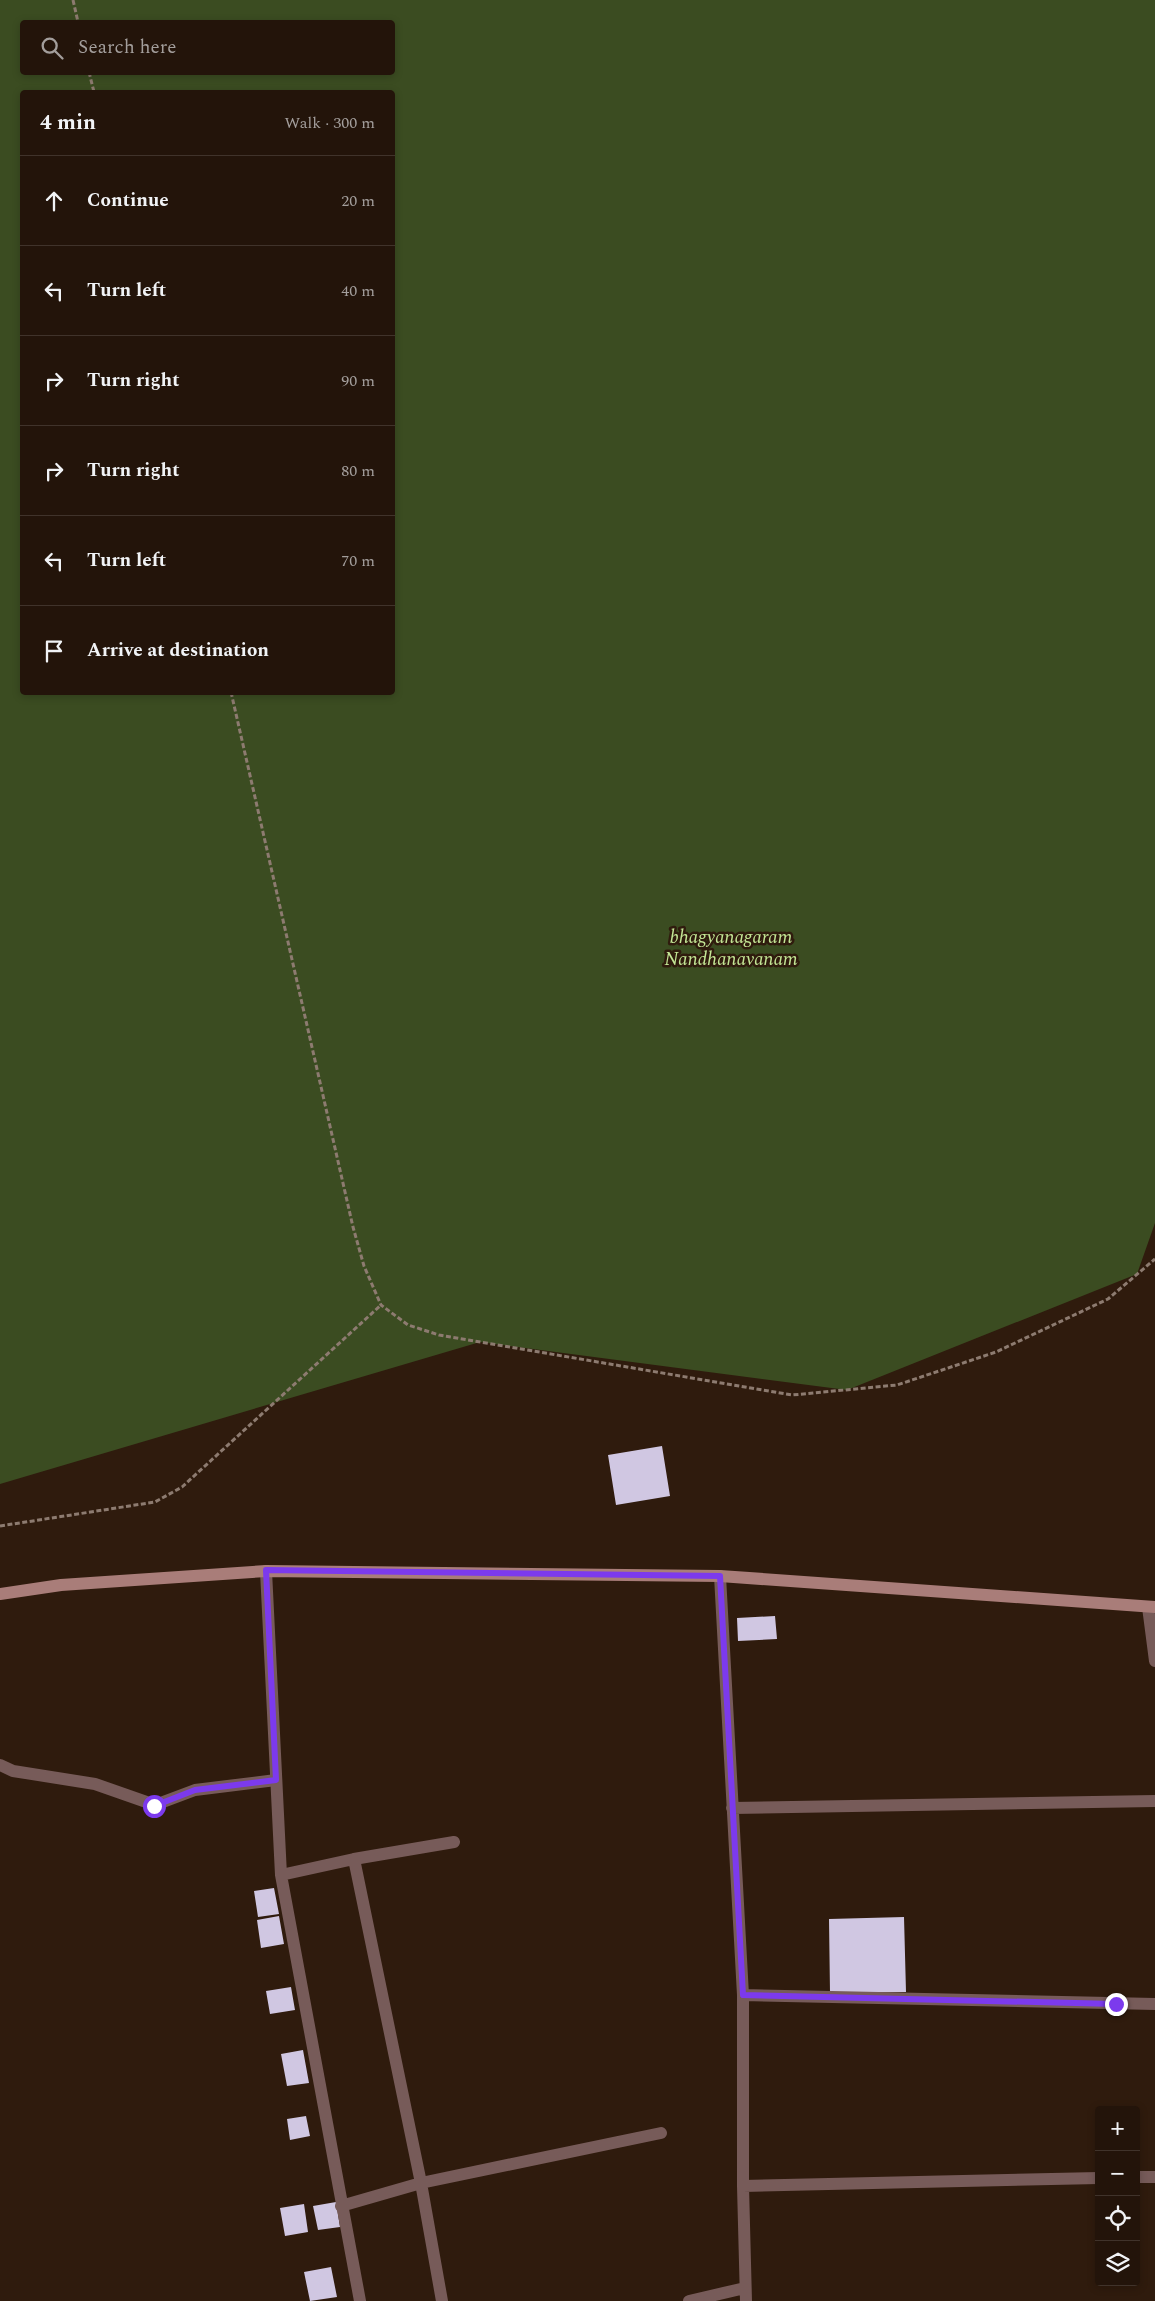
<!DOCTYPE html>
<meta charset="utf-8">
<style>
:root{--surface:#23140a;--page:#2b1d13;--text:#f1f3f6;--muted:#a39e9c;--line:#40332b}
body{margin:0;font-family:Spectral,serif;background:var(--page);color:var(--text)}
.controls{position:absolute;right:15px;bottom:15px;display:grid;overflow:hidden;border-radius:5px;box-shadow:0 2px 8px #0003}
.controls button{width:45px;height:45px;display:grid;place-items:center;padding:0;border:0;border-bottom:1px solid var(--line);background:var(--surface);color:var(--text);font:25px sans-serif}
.stop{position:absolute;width:15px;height:15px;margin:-11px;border:4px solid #7c3aed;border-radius:50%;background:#fff}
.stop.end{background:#7c3aed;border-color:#fff;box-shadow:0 1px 5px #0008}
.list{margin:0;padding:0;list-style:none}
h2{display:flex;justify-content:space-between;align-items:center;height:65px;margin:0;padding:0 20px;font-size:21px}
h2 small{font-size:16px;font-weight:400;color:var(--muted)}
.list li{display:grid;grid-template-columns:32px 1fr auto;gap:15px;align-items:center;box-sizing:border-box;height:90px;padding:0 20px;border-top:1px solid var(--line)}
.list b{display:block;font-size:19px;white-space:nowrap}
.list em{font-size:16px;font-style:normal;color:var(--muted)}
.icon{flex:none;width:28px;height:28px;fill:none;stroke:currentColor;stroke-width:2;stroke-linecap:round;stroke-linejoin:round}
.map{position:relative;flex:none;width:1155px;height:2301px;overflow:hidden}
.search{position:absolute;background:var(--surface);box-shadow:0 2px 8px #0003;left:20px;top:20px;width:375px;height:55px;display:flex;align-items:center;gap:12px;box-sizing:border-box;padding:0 18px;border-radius:5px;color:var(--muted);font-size:19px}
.panel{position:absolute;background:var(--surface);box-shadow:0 2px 8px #0003;left:20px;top:90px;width:375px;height:605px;border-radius:5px}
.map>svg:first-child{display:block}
.green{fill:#3b4c21;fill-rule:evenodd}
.building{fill:#d0c7e2}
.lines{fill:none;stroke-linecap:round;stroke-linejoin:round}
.path{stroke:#8d7b70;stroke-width:3;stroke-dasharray:5 2.5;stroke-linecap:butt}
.street{stroke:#775b59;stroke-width:12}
.secondary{stroke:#a97d79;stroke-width:12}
.route{stroke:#7c3aed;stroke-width:6}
.labels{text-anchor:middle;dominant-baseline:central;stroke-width:5;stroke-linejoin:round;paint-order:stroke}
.park-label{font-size:19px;font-style:italic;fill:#c3e695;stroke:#2f1b0d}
</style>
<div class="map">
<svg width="1155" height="2301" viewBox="0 0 1155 2301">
<rect width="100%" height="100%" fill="#2f1b0d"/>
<!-- green -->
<path class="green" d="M 0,0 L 1155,0 L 1155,1223 L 1137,1274 L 847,1390 L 480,1342 L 0,1484 ZM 22,22 L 392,22 L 392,72 L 22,72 ZM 22,92 L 392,92 L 392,692 L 22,692 Z"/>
<!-- building -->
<path class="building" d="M 662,1446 L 670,1496 L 616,1505 L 608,1455 Z
M 775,1616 L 777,1639 L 738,1641 L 737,1618 Z
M 274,1888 L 279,1914 L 258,1917 L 254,1891 Z
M 279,1916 L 284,1944 L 261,1948 L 257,1920 Z
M 904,1917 L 906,1992 L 830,1993 L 829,1919 Z
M 291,1987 L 295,2010 L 270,2014 L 266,1991 Z
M 303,2050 L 309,2083 L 287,2086 L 281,2054 Z
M 306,2116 L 310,2136 L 290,2140 L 287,2119 Z
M 336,2202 L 340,2227 L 318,2230 L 313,2206 Z
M 304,2204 L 308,2232 L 285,2236 L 280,2208 Z
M 331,2267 L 337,2297 L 310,2301 L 304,2272 Z"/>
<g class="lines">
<!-- path -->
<path class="path" d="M 73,0 L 78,22
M 89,72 L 94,92
M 231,692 L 353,1227 L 364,1266 L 381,1305 L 408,1325 L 439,1335 L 792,1395 L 897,1385 L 996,1352 L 1108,1299 L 1155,1259
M 0,1526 L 155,1502 L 182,1487 L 381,1305"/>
<!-- street -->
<path class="street" d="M 266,1571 L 281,1875 L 360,2301
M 720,1576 L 743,1995 L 743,2186 L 746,2301
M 1148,1607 L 1155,1661
M 0,1765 L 13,1771 L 95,1784 L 155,1805 L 195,1790 L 276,1780
M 732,1808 L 1155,1801
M 354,1859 L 421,2183 L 442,2301
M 281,1875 L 354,1859 L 454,1842
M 743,1995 L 1155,2004
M 1136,2177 L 1155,2177
M 743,2186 L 1099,2178
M 341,2206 L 421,2183 L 661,2133
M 689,2301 L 745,2288"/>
<!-- secondary -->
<path class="secondary" d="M 0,1594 L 61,1585 L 266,1571 L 720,1576 L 1155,1607"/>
</g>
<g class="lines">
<!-- route -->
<path class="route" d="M 154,1806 L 195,1790 L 276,1780 L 266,1570 L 720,1576 L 743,1995 L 1116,2004"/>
</g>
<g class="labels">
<!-- park labels -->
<g class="park-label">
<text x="731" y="937">bhagyanagaram<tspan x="731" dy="22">Nandhanavanam</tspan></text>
</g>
</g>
</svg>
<div class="controls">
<button>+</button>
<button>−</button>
<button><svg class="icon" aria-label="locate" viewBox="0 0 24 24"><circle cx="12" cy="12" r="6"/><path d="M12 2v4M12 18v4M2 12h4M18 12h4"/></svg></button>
<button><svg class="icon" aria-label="layers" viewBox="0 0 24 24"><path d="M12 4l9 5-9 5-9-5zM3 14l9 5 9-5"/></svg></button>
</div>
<div class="stop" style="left:154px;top:1806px"></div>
<div class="stop end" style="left:1116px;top:2004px"></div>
<div class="search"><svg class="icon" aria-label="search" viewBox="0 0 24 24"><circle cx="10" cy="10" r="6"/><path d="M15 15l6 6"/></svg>Search here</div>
<section class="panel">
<h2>4 min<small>Walk · 300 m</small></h2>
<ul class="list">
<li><svg class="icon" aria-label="ahead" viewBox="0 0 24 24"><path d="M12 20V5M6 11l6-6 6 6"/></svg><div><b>Continue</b></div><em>20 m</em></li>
<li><svg class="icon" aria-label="left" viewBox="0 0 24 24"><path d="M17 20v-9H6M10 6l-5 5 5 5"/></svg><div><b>Turn left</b></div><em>40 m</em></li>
<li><svg class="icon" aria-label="right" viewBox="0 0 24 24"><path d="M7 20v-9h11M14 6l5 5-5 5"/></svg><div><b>Turn right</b></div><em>90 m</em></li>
<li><svg class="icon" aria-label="right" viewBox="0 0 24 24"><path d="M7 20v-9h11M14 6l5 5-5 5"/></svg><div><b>Turn right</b></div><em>80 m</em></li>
<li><svg class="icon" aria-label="left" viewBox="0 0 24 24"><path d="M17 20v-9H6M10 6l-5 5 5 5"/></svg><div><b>Turn left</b></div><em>70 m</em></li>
<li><svg class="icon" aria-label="arrive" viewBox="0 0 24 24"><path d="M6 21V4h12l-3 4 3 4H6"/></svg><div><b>Arrive at destination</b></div></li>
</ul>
</section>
</div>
